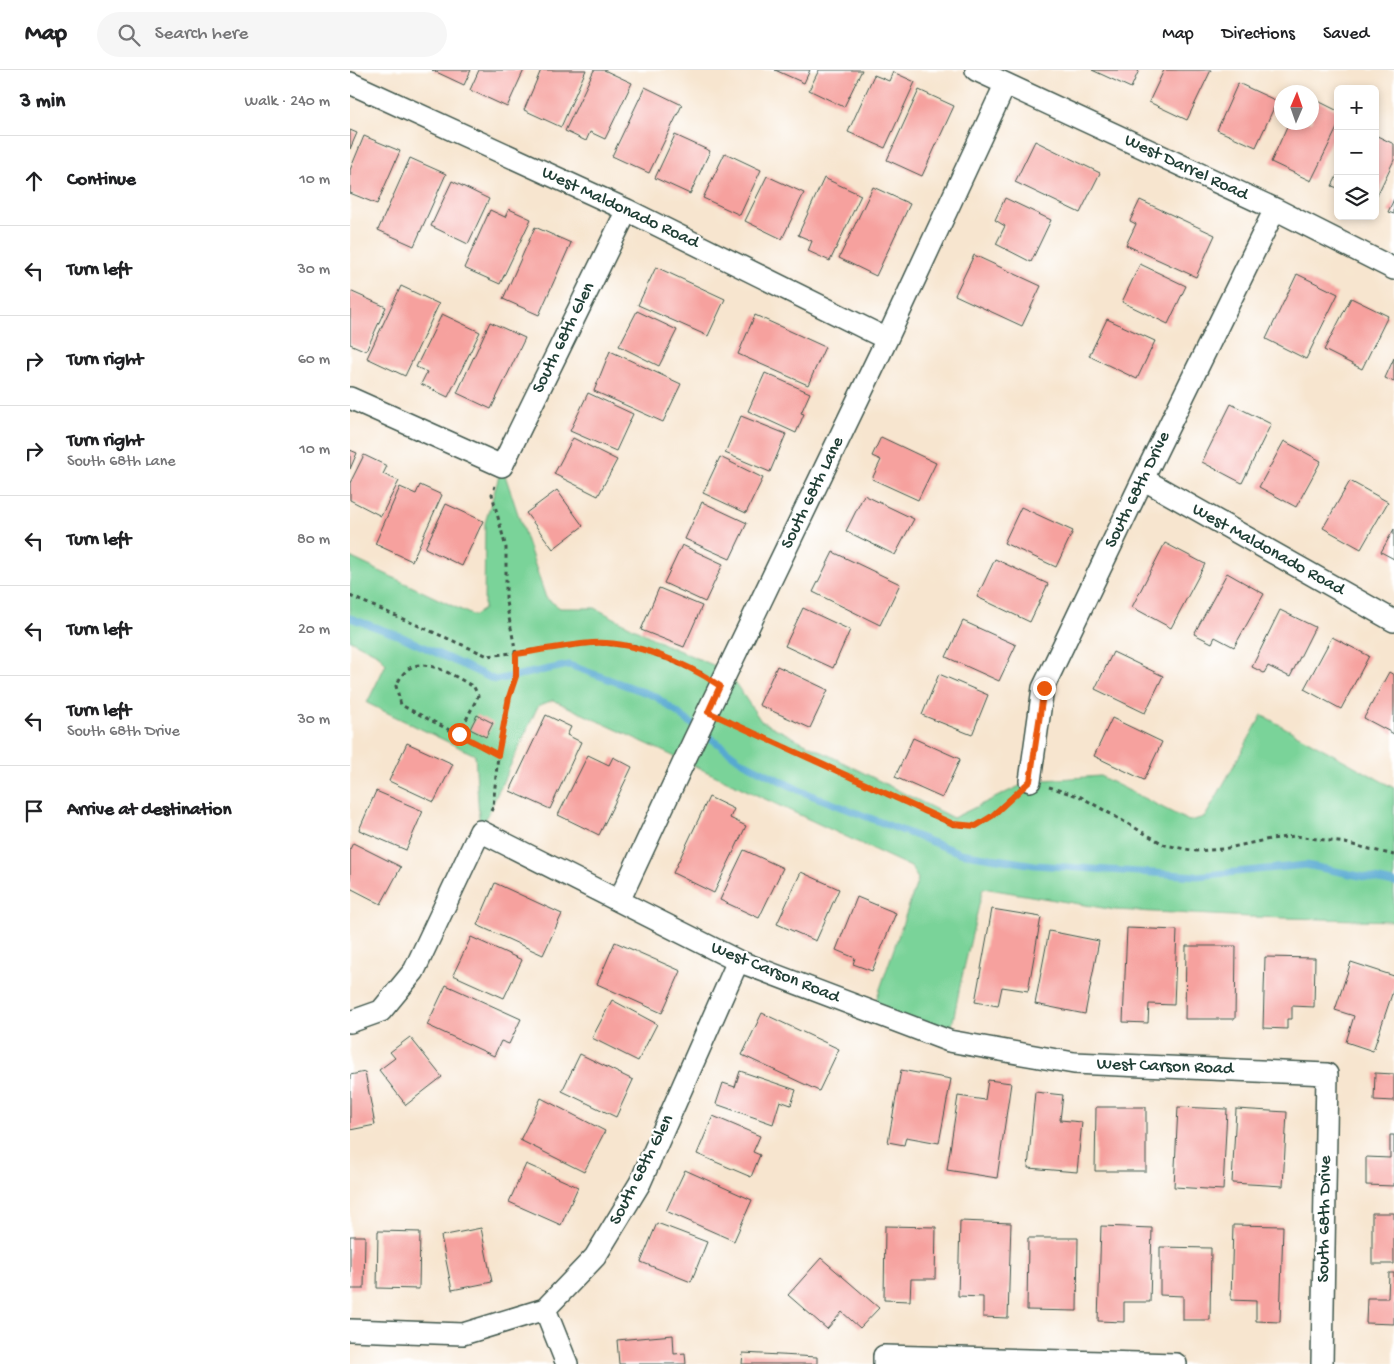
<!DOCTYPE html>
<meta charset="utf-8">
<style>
:root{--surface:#fff;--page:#f6f6f6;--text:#202124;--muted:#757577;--line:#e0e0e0}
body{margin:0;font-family:"Gochi Hand",sans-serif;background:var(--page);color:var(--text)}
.controls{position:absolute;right:15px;top:15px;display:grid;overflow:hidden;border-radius:8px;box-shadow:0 2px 8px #0003}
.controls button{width:45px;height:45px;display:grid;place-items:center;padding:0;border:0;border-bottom:1px solid var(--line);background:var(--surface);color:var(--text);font:25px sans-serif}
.compass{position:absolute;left:924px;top:15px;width:45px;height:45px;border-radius:50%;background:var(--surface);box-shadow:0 2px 8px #0003;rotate:2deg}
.stop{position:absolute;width:15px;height:15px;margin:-11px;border:4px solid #ea580c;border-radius:50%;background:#fff}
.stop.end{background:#ea580c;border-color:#fff;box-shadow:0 1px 5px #0008}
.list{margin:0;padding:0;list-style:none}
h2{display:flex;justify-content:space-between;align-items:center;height:65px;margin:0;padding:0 20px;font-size:21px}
h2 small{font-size:16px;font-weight:400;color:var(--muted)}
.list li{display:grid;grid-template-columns:32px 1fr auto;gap:15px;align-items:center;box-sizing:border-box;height:90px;padding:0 20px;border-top:1px solid var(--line)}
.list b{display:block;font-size:19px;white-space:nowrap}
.list p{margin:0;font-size:16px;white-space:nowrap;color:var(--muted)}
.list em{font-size:16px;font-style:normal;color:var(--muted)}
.icon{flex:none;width:28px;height:28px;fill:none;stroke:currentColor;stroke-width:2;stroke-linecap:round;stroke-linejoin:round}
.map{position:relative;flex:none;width:1044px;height:1294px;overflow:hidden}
header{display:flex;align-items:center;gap:30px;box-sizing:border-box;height:70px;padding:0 25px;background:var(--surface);border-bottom:1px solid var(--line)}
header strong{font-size:24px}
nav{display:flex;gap:28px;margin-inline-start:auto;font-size:18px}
.search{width:350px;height:45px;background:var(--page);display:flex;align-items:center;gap:12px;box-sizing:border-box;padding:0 18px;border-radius:28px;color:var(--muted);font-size:19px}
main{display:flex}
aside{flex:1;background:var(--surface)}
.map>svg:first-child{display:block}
.green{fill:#7ad399;stroke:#4c8866}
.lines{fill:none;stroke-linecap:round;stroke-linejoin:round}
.stream{stroke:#56a9d1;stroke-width:7}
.building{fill:#f6a19e}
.minor-casing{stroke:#3f564b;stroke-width:24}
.path{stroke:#3f564b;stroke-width:3;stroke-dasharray:4 4;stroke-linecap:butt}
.minor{stroke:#fff;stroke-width:21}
.route{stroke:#ea580c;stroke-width:6}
.labels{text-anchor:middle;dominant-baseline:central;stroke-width:4.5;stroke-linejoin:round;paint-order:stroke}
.street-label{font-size:18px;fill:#1f3d34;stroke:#fff}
</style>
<header>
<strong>Map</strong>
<div class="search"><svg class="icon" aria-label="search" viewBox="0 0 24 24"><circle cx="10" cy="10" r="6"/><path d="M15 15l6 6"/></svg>Search here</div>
<nav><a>Map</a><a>Directions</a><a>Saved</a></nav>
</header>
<main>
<aside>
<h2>3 min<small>Walk · 240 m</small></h2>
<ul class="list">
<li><svg class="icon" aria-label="ahead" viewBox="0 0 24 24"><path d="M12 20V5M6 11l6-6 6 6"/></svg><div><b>Continue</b></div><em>10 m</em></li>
<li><svg class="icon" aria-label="left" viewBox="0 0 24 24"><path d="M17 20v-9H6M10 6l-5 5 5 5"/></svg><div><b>Turn left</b></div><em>30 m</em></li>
<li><svg class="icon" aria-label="right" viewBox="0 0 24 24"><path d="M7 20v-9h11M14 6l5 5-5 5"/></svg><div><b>Turn right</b></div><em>60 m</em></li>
<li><svg class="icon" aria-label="right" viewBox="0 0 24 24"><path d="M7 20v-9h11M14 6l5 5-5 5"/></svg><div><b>Turn right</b><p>South 68th Lane</p></div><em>10 m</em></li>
<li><svg class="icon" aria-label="left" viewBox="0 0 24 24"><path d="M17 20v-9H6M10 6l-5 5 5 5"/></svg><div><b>Turn left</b></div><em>80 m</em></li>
<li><svg class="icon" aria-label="left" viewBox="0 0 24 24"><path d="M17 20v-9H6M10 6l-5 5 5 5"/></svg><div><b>Turn left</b></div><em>20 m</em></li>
<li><svg class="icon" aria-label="left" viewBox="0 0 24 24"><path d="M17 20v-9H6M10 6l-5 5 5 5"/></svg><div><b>Turn left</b><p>South 68th Drive</p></div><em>30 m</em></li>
<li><svg class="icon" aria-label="arrive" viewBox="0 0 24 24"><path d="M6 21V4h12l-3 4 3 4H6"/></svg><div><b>Arrive at destination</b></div></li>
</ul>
</aside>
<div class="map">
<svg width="1044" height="1294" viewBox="0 0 1044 1294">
<rect width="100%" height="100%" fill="#fff"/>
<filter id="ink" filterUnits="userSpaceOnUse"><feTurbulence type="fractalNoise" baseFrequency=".02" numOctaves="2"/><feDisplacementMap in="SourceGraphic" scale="10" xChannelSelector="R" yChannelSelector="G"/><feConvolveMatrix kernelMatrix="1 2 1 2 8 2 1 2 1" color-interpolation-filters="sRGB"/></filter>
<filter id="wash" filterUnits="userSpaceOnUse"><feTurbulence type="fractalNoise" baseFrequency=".0096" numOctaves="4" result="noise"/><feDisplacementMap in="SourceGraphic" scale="20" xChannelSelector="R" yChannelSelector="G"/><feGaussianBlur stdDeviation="1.12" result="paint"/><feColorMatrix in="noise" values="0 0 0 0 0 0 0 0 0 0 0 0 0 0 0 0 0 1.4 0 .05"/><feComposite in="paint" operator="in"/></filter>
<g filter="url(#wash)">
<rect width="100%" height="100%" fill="#f7e5cf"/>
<!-- green -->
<path class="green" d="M 152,396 L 196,528 L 210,538 L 245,538 L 316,575 L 377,601 L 411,651 L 603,748 L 680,711 L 750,706 L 839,751 L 855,747 L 912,645 L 1044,718 L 1044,851 L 901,847 L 765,840 L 633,818 L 611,911 L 599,971 L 522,942 L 568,809 L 561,797 L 203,630 L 188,636 L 130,761 L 125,685 L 17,633 L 36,594 L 29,585 L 0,570 L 0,487 L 124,546 L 134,539 L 135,453 Z"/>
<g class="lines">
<!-- stream -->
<path class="stream" d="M 0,548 L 50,566 L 145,610 L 219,595 L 305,626 L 391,691 L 453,722 L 610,783 L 685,795 L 847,806 L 956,795 L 1044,813"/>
</g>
<g id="blocks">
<!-- building -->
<path class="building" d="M 82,0 L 121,0 L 114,15 Z
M 129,0 L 174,0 L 157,37 L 120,20 Z
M 191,0 L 236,0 L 211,57 L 174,40 Z
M 244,0 L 254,0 L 282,13 L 255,69 L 240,62 L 236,71 L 215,61 Z
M 425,0 L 460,0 L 454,13 Z
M 469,0 L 512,0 L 494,37 L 459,20 Z
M 742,0 L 789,0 L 781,18 Z
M 814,0 L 861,0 L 837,50 L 799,32 Z
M 543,2 L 565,12 L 535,78 L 498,62 L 524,5 L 539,11 Z
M 888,13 L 927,31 L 906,77 L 867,60 Z
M 295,17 L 332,35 L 299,103 L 262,86 Z
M 569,20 L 604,36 L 572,106 L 537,90 Z
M 962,28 L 988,41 L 988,56 L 961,111 L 921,92 L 939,52 L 962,52 Z
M 0,60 L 7,63 L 0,79 Z
M 325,65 L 360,81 L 340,124 L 305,108 Z
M 1025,65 L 1044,74 L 1044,90 L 1025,130 Z
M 14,66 L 50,81 L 27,134 L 0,123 L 0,100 Z
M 685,71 L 750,103 L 730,143 L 665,112 Z
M 375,83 L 411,100 L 390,145 L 353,128 Z
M 60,88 L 96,104 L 64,176 L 28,160 Z
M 988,104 L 988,118 L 982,116 Z
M 417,106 L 454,123 L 432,169 L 395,151 Z
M 474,108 L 511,125 L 480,191 L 458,181 L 462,171 L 448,165 Z
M 102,111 L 139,129 L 118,174 L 81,156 Z
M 523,117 L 560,134 L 526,206 L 489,188 Z
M 655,128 L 701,150 L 681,192 L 646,174 L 655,156 L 645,150 Z
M 1044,129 L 1044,144 L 1038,142 Z
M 790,130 L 865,165 L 846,207 L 776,175 L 786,154 L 780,151 Z
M 159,139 L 181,149 L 150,214 L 114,198 L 140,140 L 155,147 Z
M 185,157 L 221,173 L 189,245 L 153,229 Z
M 624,185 L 691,216 L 672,256 L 605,225 Z
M 790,194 L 836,216 L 818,254 L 772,232 Z
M 306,197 L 375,229 L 358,266 L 288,235 Z
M 947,204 L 988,224 L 956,289 L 916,269 Z
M 51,216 L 89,234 L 55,306 L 17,288 Z
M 0,221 L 36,237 L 16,281 L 0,274 Z
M 1001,228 L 1038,246 L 1012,299 L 974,280 Z
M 287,241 L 327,260 L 309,296 L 269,276 Z
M 92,244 L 130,262 L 98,327 L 71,314 L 77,302 L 66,297 Z
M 405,245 L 475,277 L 458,315 L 388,284 Z
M 757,249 L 805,271 L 787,309 L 739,286 Z
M 140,252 L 175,268 L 141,339 L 107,323 Z
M 260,281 L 331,314 L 313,352 L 244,321 Z
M 1044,288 L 1044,312 L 1035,308 Z
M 415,303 L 460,323 L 451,343 L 454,344 L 446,363 L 398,341 Z
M 238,323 L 283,344 L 266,381 L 220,361 Z
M 881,334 L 921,354 L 892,413 L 852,392 Z
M 391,346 L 436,364 L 420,402 L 375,383 Z
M 531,367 L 586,393 L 568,430 L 522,409 L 531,390 L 522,386 Z
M 223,368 L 267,390 L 248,426 L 204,404 Z
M 934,371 L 971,391 L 946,437 L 909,417 Z
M 0,380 L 7,383 L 0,399 Z
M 14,385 L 37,396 L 33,404 L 49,411 L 31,446 L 0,430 L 0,413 Z
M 370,387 L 413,408 L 396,443 L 353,423 Z
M 1000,411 L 1038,432 L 1011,479 L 973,458 Z
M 70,415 L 92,425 L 62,491 L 25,474 L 50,417 L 66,424 Z
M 207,420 L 233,456 L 203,479 L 176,443 Z
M 514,425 L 564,449 L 545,485 L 496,461 Z
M 352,432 L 397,453 L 380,489 L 335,469 Z
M 96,434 L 133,451 L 112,496 L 75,478 Z
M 671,437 L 723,461 L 706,497 L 654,473 Z
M 1044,459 L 1044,489 L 1031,482 Z
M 815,473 L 855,494 L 821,558 L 782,537 Z
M 332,475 L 373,494 L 355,532 L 314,513 Z
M 483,482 L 550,514 L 530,555 L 463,522 Z
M 645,489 L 698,514 L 680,552 L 627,527 Z
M 877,503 L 914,524 L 884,577 L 865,567 L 862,573 L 844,564 Z
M 309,518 L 352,536 L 334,577 L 291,560 Z
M 453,538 L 500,560 L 483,598 L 435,576 Z
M 930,540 L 965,557 L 940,607 L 918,596 L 914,603 L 902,597 Z
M 613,551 L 666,575 L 649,611 L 596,587 Z
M 982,567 L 1019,586 L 991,639 L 954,619 Z
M 763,582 L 813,606 L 795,643 L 745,619 Z
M 427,596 L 478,620 L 460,658 L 409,635 Z
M 1039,602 L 1044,605 L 1044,664 L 1014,648 Z
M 589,604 L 638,625 L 622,665 L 572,645 Z
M 127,645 L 143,653 L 136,667 L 120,659 Z
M 196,645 L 221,657 L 217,665 L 231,672 L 200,739 L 160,721 Z
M 762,648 L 812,672 L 794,710 L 744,686 Z
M 563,668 L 610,689 L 592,728 L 545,707 Z
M 57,673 L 103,694 L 84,732 L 39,711 Z
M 238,685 L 259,695 L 263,687 L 282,697 L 249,765 L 208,745 Z
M 26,721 L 73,741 L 56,780 L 9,760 Z
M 359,727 L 384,739 L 380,748 L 396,756 L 364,823 L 323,803 Z
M 3,773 L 51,797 L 31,834 L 0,818 L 0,779 Z
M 394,780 L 433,798 L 409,848 L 370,830 Z
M 451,802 L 489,819 L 466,871 L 427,854 Z
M 145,813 L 212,844 L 193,885 L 127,855 Z
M 507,827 L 546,843 L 522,901 L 503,894 L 505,888 L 486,880 Z
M 642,839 L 691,847 L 678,921 L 652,917 L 648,936 L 625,932 Z
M 777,858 L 827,860 L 824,935 L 799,934 L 798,953 L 773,952 Z
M 699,861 L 749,871 L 735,944 L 685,934 Z
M 121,867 L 172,890 L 154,928 L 103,905 Z
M 265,872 L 331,901 L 312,943 L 247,914 Z
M 836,876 L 886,876 L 885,949 L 835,949 Z
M 915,887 L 965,888 L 964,937 L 942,936 L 942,949 L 937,949 L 937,959 L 913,958 Z
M 1001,892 L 1044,906 L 1044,918 L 1023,981 L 996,972 L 1004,946 L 985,940 Z
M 96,915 L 171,949 L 159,974 L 151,971 L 144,986 L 77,955 Z
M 262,930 L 307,954 L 288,991 L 242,968 Z
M 412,943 L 489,979 L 469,1021 L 392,985 Z
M 60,967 L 92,1007 L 56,1035 L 29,1000 L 45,988 L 40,982 Z
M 230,984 L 283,1010 L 266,1047 L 212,1021 Z
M 551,1000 L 601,1009 L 589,1073 L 556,1067 L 554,1075 L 538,1072 Z
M 390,1001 L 446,1020 L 441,1035 L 430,1031 L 423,1054 L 366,1034 L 373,1013 L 385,1017 Z
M 15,1002 L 25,1055 L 0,1060 L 0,1005 Z
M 1025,1003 L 1044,1004 L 1044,1031 L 1024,1030 Z
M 638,1010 L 661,1013 L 647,1108 L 597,1100 L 608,1026 L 635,1030 Z
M 685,1022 L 713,1025 L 710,1050 L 732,1052 L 727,1102 L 678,1098 Z
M 191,1028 L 255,1061 L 234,1102 L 170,1070 Z
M 746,1037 L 796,1037 L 796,1101 L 745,1101 Z
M 828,1037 L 877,1039 L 873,1120 L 824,1117 Z
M 886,1039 L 937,1042 L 933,1116 L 882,1113 Z
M 363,1046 L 410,1066 L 403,1082 L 410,1085 L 401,1107 L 347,1084 Z
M 1040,1065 L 1044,1065 L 1044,1116 L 1016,1115 L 1016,1087 L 1040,1088 Z
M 176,1094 L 228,1117 L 211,1155 L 159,1132 Z
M 335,1100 L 402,1130 L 384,1171 L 316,1141 Z
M 1022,1143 L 1044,1143 L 1044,1194 L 1022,1194 Z
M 610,1151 L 661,1153 L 658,1248 L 633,1247 L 633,1227 L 608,1226 Z
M 307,1153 L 357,1172 L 341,1212 L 291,1192 Z
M 883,1155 L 933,1156 L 930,1252 L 906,1251 L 906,1231 L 881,1230 Z
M 535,1156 L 586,1157 L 585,1209 L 561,1209 L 560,1231 L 534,1230 Z
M 751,1156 L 802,1158 L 800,1232 L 774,1232 L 774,1252 L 748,1251 Z
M 131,1158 L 142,1212 L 102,1220 L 91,1166 Z
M 28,1161 L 70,1162 L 69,1219 L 27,1218 Z
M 0,1166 L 15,1166 L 14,1219 L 0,1219 Z
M 678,1168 L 728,1168 L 727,1241 L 677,1240 Z
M 810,1177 L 861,1178 L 860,1250 L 833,1250 L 833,1226 L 810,1225 Z
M 471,1188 L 529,1238 L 510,1258 L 492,1242 L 477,1259 L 438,1225 Z
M 1039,1203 L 1044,1203 L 1044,1254 L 1016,1253 L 1017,1228 L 1038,1228 Z
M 323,1265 L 324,1284 L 335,1283 L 336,1294 L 269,1294 L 267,1270 Z
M 393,1283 L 467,1287 L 467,1294 L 392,1294 Z"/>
</g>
</g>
<g filter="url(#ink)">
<use href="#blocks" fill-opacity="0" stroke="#3f564b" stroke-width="1"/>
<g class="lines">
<defs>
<path id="minor" d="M 626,0 L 925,139 L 1044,199
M 0,13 L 277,140 L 537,269
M 0,328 L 152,396 L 277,140
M 793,409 L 1044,551
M 680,711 L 693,618 L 793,409 L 925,139
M 269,831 L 344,670 L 537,269 L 655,15
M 0,952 L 31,941 L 64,901 L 130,761 L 388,891 L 599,971 L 724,993 L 977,1004 L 972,1294
M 0,1260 L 113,1264 L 195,1239
M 217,1294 L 195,1239 L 245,1187 L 290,1113 L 388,891
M 534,1294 L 534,1286 L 826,1294"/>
</defs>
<!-- minor casing -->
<use href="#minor" class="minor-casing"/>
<!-- path -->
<path class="path" d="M 0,526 L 138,586 L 243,573 L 285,576 L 353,604
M 377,650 L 603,755 L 626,756 L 642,746 L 664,725
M 109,664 L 128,626 L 124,617 C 107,608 71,582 54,603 C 51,606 48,612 46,616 L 51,635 L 148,685
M 699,717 L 731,727 L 815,775 L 846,781 L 873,779 L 920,769 L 946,766 L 995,773 L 1044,785
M 141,741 L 143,737 L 148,685 L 159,627 L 166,606 L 166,584 L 156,532 L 156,478 L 142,424 L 145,416"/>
<!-- minor -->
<use href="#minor" class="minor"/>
</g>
</g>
<g class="lines" filter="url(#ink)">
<!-- route -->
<path class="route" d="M 109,664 L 148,685 L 159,627 L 166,606 L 166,584 C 191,580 217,575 242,573 C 282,570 337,593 370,616 L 358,642 L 603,754 L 626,756 L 642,746 L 680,711 L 694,618"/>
</g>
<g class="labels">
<!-- street labels -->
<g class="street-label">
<text transform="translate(836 98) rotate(25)">West Darrel Road</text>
<text transform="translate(270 138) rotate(25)">West Maldonado Road</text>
<text transform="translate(214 268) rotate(-64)">South 68th Glen</text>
<text transform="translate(788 420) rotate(-64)">South 68th Drive</text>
<text transform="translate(463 423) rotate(-64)">South 68th Lane</text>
<text transform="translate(918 480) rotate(29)">West Maldonado Road</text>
<text transform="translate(425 903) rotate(22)">West Carson Road</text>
<text transform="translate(815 997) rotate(2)">West Carson Road</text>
<text transform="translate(292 1100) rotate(-63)">South 68th Glen</text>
<text transform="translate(975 1149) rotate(-89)">South 68th Drive</text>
</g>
</g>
</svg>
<div class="controls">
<button>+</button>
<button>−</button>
<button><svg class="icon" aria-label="layers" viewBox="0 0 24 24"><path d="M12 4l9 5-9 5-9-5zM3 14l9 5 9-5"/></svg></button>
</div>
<svg class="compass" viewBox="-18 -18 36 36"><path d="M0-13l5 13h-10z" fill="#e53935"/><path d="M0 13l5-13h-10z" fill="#757577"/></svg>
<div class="stop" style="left:109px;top:664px"></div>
<div class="stop end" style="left:694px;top:618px"></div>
</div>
</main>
